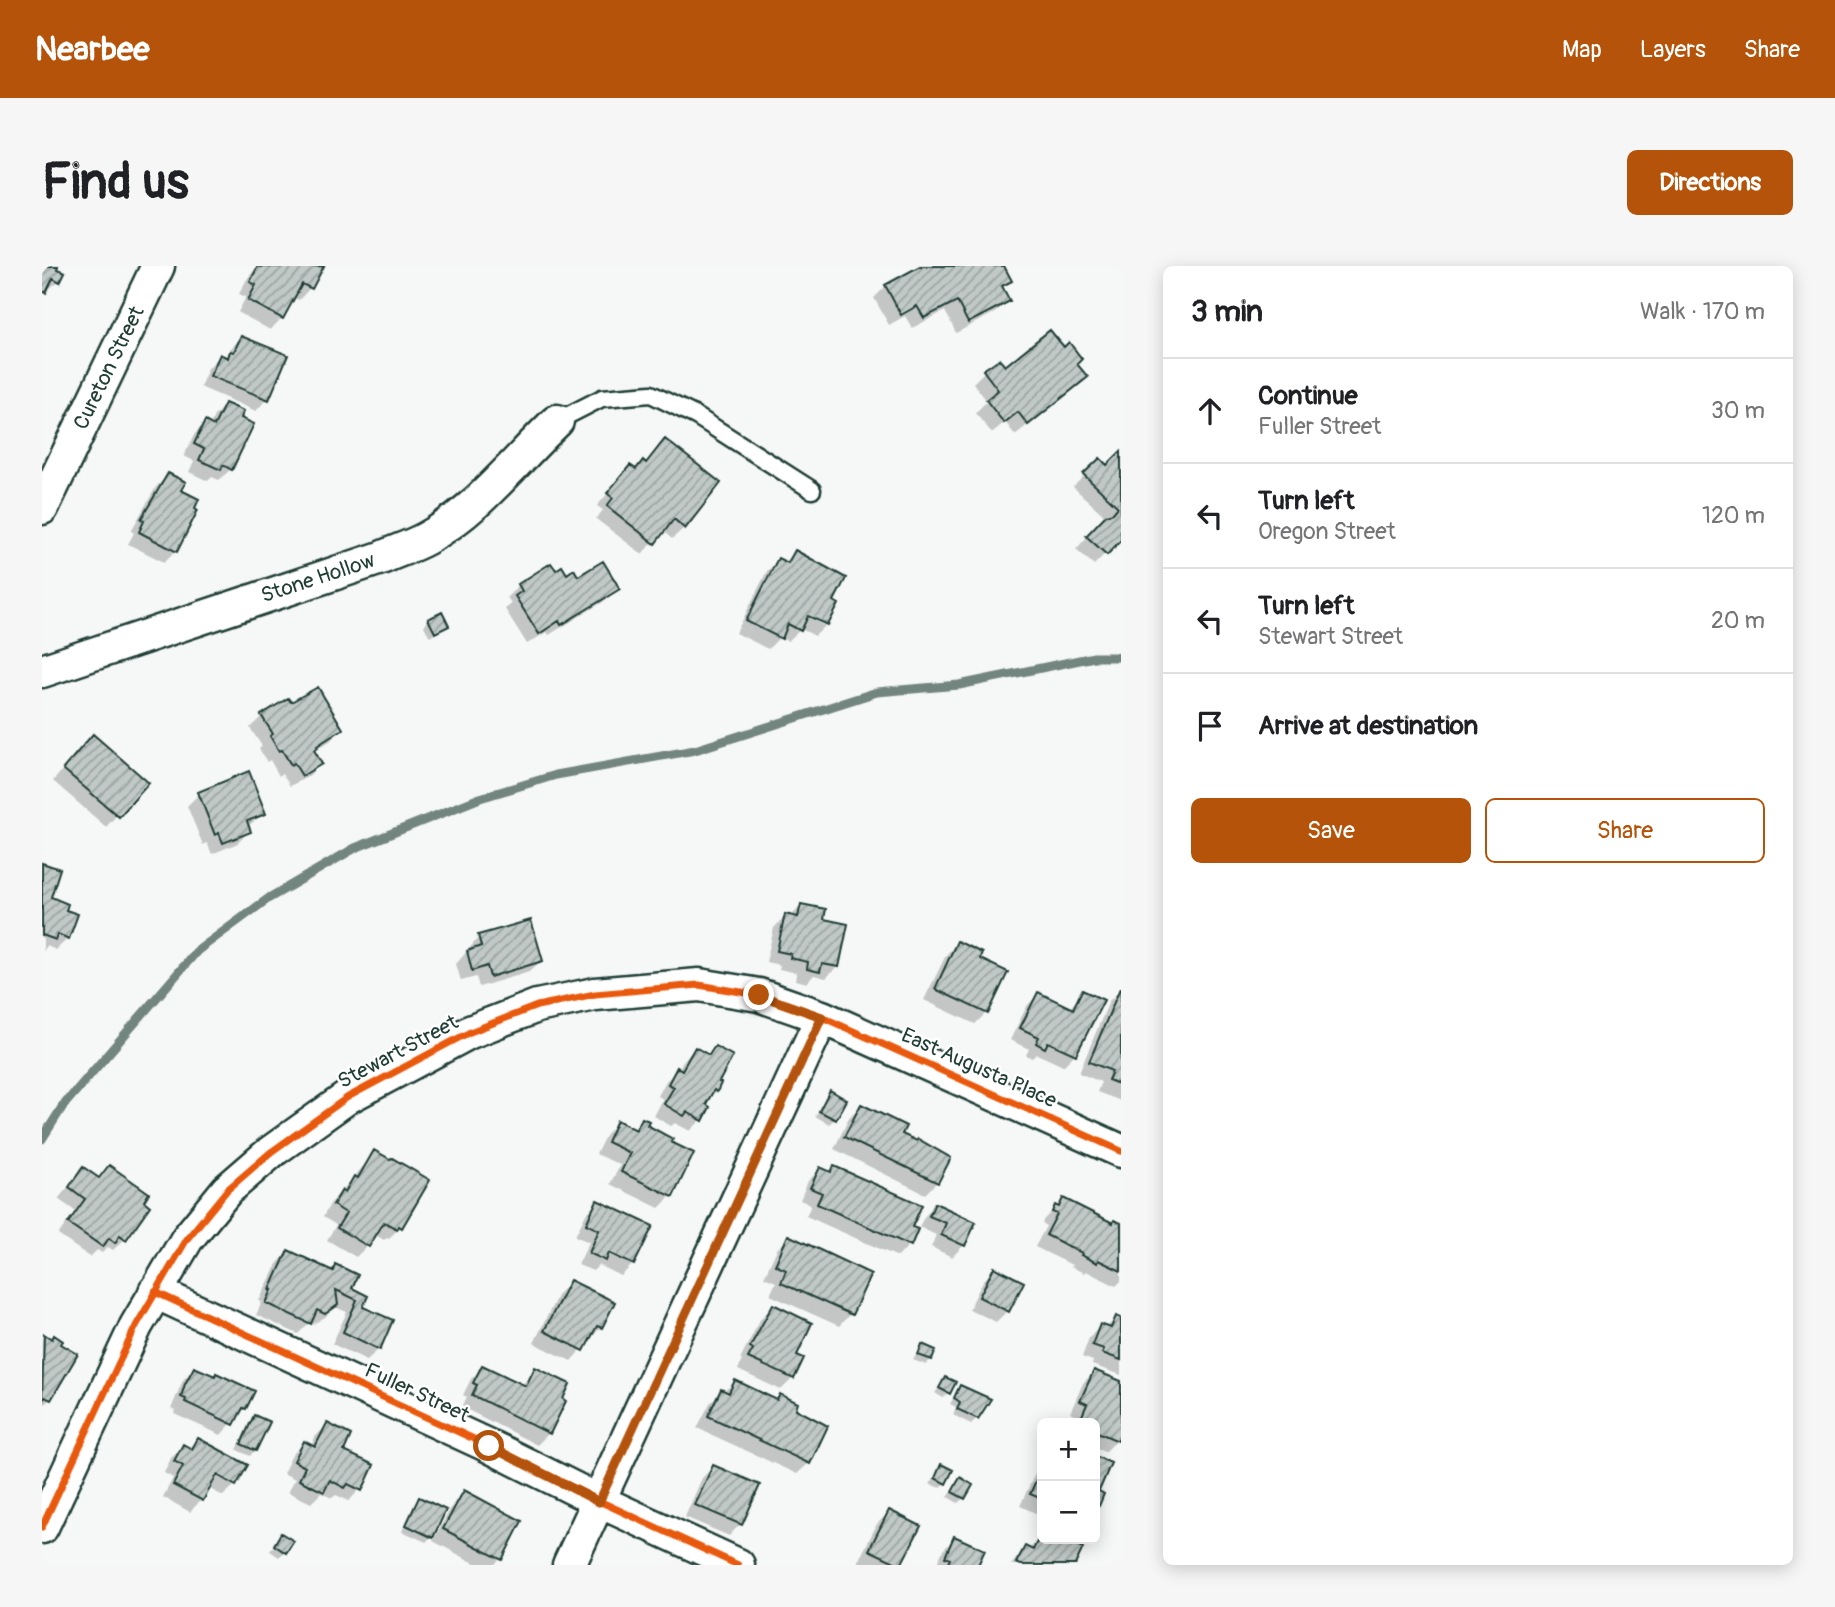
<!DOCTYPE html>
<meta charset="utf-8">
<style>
:root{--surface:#fff;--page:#f6f6f6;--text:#202124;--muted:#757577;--line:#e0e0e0;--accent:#b45309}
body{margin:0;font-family:Pangolin,sans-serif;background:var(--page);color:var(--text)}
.controls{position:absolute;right:21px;bottom:21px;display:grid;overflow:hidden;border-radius:10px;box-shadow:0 4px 18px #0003}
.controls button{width:63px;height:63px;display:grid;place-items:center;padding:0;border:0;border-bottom:2px solid var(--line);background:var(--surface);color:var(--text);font:35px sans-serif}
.stop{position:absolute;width:21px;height:21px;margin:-16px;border:5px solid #b45309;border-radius:50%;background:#fff}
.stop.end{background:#b45309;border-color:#fff;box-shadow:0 2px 7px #0008}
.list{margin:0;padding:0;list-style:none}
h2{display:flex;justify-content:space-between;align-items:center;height:91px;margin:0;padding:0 28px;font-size:30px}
h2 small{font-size:23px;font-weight:400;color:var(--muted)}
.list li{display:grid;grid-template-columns:46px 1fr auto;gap:21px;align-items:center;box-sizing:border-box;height:105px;padding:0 28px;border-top:2px solid var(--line)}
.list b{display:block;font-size:26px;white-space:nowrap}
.list p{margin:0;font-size:23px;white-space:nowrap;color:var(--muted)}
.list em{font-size:23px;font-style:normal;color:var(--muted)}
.actions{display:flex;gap:14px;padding:21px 28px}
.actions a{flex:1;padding:16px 0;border:2px solid var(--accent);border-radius:10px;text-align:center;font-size:24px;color:var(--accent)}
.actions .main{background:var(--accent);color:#fff}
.icon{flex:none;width:38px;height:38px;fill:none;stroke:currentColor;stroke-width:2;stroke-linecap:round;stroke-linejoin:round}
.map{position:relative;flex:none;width:1079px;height:1299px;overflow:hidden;border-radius:10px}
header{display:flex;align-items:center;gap:42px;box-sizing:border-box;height:98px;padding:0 35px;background:var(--accent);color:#fff}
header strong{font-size:33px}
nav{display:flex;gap:38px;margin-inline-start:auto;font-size:24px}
.intro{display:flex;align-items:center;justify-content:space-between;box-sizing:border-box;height:168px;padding:0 42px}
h1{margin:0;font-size:49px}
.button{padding:18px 32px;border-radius:10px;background:var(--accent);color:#fff;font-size:24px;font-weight:700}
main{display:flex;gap:42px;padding:0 42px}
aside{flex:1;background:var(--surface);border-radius:10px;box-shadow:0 4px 18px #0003}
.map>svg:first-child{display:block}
.shadow{fill:#0003;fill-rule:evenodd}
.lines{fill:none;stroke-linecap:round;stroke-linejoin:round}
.stream{stroke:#72857f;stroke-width:9}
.building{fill:url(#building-hatch);stroke:#1f3d34;stroke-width:2}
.lane-casing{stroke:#1f3d34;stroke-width:21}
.street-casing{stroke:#1f3d34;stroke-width:37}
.lane{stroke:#fff;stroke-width:16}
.street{stroke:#fff;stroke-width:32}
.cycleway-casing{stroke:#fff;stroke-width:11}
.cycleway{stroke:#e8590c;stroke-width:7}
.route{stroke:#b45309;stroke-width:9}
.labels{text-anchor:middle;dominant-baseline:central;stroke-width:5;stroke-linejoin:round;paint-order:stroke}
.street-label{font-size:21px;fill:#1f3d34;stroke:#fff}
</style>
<header>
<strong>Nearbee</strong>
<nav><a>Map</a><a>Layers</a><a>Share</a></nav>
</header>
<div class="intro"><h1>Find us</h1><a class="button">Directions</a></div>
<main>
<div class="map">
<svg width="1079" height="1299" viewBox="0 0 1079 1299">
<defs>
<pattern id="building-hatch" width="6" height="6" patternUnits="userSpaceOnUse" patternTransform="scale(1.75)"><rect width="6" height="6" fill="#c0c9c6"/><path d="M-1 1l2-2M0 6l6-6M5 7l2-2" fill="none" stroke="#9ba4a2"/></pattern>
</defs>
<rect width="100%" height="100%" fill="#f6f7f7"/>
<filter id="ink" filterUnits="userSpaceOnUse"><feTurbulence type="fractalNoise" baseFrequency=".0143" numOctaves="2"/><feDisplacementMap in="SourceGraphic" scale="14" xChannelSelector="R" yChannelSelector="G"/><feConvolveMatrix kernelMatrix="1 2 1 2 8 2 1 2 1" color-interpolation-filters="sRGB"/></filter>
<g filter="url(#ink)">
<!-- shadow -->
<path class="shadow" d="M 0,0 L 14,0 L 17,15 L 0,28 Z
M 216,0 L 280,1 L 268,22 L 257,34 L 251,31 L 240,52 L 228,64 L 196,46 L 204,31 L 197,28 L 205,13 Z
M 882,0 L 960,0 L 968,15 L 959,23 L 966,35 L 954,46 L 914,67 L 903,45 L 870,62 L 863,50 L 847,59 L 832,32 L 844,20 Z
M 199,72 L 225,133 L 214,145 L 158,121 L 166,102 L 178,90 L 183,92 L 188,83 Z
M 1033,98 L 1032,122 L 973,169 L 963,156 L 950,167 L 933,147 L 945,135 L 931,117 L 942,106 Z
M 183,139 L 189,203 L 177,214 L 170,211 L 166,215 L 147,206 L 152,195 L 142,190 L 152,169 L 163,157 L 168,159 L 172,150 Z
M 623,175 L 642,262 L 630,273 L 621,265 L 600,288 L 554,253 L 561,244 L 555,240 L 588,201 L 593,205 L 603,198 Z
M 1079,187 L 1079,271 L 1052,299 L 1034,283 L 1064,251 L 1031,221 L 1058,194 L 1065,201 Z
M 126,209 L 137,225 L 134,284 L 122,296 L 86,278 L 92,267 L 89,265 L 114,221 Z
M 753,286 L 790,336 L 795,339 L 785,358 L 773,370 L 759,363 L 746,375 L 738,371 L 726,383 L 694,367 L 725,305 L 737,294 L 742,297 ZM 759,344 L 783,356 L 783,360 L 758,347 Z
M 513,307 L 575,322 L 564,334 L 507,369 L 505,366 L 485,378 L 463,343 L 469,337 L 465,331 L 477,319 Z
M 387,354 L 405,360 L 388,371 L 382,360 Z
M 246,434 L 299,463 L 288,475 L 271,485 L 278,498 L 267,510 L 248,520 L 240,508 L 237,510 L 228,494 L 225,496 L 217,483 L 220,480 L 208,462 L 220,450 Z
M 40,482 L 104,517 L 64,561 L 11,515 Z
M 157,528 L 222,547 L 205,561 L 207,565 L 196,577 L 170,588 L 165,577 L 161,579 L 145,540 Z
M 0,599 L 6,632 L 22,645 L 26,672 L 14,684 L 5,680 L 1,685 Z
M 759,640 L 780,654 L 796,700 L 784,712 L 772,709 L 765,717 L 754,714 L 755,707 L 737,703 L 738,699 L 724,696 L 732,662 L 743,650 L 748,651 Z
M 437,671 L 499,695 L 487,706 L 437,721 L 434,711 L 419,715 L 414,698 Z
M 915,677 L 935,694 L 944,747 L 933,758 L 882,734 L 904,689 Z
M 1079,724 L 1079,835 L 1055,826 L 1059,816 L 1037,807 L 1067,735 Z
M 1041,726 L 1033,788 L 1021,800 L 995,788 L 990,792 L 984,789 L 987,783 L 968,774 L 985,740 L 996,728 L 1027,743 Z
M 673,782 L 674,816 L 677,818 L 664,834 L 659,854 L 648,865 L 633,857 L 629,860 L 612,850 L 621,833 L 616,830 L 624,815 L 636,804 L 641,795 L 653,783 L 665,790 Z
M 788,827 L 793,853 L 787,858 L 773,850 Z
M 819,840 L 857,869 L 895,916 L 883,928 L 792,883 L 807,852 Z
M 600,854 L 629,930 L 617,942 L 568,918 L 578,899 L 554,888 L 564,868 L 575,856 L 590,864 Z
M 333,887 L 359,961 L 347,972 L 345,971 L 342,974 L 332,968 L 325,980 L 314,991 L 285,974 L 294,959 L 281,951 L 288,938 Z
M 67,901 L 83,973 L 71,984 L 66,981 L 60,987 L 55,984 L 48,991 L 16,969 L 33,945 L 16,933 L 41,903 L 55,913 Z
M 793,902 L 868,962 L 867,979 L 856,991 L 764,950 L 769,939 L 758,934 L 766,915 L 778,903 L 787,907 Z
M 1022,934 L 1079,960 L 1079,1015 L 1074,1020 L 1044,1005 L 1042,1007 L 1029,1001 L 1030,999 L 993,981 L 1004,960 L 1000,957 L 1002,953 Z
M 556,936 L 591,998 L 579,1010 L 557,999 L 551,1005 L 536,999 L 547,976 L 533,970 L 544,948 Z
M 893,939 L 922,979 L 910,991 L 889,981 L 894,969 L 877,961 L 882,951 Z
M 747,972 L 827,1009 L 808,1048 L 797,1060 L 728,1029 L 734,1016 L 722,1011 L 735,983 Z
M 246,986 L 288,1006 L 294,1000 L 308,1023 L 324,1031 L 319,1041 L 337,1083 L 325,1094 L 290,1078 L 305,1046 L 293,1041 L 283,1051 L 270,1059 L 267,1057 L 256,1068 L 214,1049 L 220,1036 L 217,1035 L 235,998 Z
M 953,1003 L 965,1045 L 954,1056 L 927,1043 L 941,1015 Z
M 528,1016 L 559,1061 L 529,1095 L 492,1077 L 516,1028 Z
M 731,1041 L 753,1090 L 751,1112 L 739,1124 L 696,1104 L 700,1094 L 698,1093 L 719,1052 Z
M 1079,1051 L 1079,1109 L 1050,1099 L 1051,1095 L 1040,1091 L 1047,1072 L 1058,1060 L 1064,1062 L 1074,1052 Z
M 2,1070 L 8,1133 L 0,1141 L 0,1072 Z
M 880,1080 L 889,1093 L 884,1099 L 871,1094 Z
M 440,1102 L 479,1120 L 493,1104 L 507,1167 L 495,1179 L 420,1141 L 425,1131 L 421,1129 L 429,1113 Z
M 152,1103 L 203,1142 L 179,1169 L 132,1148 L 134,1145 L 129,1143 L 141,1114 Z
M 1052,1106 L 1079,1122 L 1079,1164 L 1075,1174 L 1063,1186 L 1053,1181 L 1053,1157 L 1032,1157 L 1035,1150 L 1028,1147 L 1041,1117 Z
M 904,1113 L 907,1126 L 901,1132 L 893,1127 Z
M 693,1116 L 734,1135 L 739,1130 L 751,1144 L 767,1197 L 755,1208 L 655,1162 L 668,1137 Z
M 918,1121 L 935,1152 L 929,1158 L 911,1149 L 914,1141 L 908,1138 Z
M 212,1151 L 213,1184 L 208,1190 L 195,1184 L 207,1156 Z
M 285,1159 L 318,1223 L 307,1235 L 294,1229 L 290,1232 L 279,1227 L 269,1237 L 246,1226 L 253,1213 L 241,1207 L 250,1189 L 262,1177 L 269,1181 L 273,1171 Z
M 156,1174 L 193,1219 L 181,1230 L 166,1222 L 159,1234 L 148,1246 L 121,1231 L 131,1212 L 122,1207 L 129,1192 L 141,1180 L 147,1183 Z
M 1000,1192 L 1000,1250 L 978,1240 Z
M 671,1201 L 698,1258 L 687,1270 L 643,1251 L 660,1212 Z
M 900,1201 L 903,1217 L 898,1222 L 888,1218 Z
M 919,1213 L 922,1232 L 916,1237 L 906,1231 Z
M 422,1226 L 478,1256 L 458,1293 L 452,1299 L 436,1299 L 391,1275 L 411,1238 Z
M 377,1233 L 389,1271 L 384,1276 L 360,1265 L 372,1239 Z
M 847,1246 L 876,1260 L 857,1299 L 823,1299 L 816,1296 L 835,1258 Z
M 1000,1267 L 1000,1273 L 1019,1273 L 1039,1283 L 1031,1299 L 969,1299 L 983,1282 L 987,1284 Z
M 239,1269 L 243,1285 L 237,1291 L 228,1285 Z
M 913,1272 L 934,1299 L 894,1299 L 901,1284 Z"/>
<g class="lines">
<!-- stream -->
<path class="stream" d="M 0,873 L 21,840 L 155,685 L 227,632 L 313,582 L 438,532 L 514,509 L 653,484 L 835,426 L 917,419 L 1052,391 L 1079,391"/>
</g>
<!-- building -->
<path class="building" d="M 0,0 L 16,0 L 15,3 L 23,6 L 18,16 L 11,12 L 4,27 L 0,25 Z
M 216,0 L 220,1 L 282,0 L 270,23 L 260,18 L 241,53 L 206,34 L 214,19 L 208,16 Z
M 878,0 L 962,0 L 970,15 L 960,20 L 968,35 L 926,57 L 915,35 L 882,52 L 875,40 L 859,49 L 843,19 Z
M 1008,64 L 1022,81 L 1027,76 L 1040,93 L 1035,98 L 1046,111 L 986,159 L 976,146 L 962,157 L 944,134 L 956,124 L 941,104 L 957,93 L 963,100 Z
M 199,70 L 246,89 L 227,134 L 168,110 L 178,88 L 186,92 L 188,85 L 192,86 Z
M 183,137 L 202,145 L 199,152 L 212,158 L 190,204 L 181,199 L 179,204 L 157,194 L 162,183 L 152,178 L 163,155 L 172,160 Z
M 623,173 L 679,217 L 643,263 L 632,253 L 613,278 L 565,240 L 571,232 L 565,227 L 588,199 L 594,203 L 601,194 L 604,197 Z
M 1079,185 L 1079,274 L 1065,289 L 1044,270 L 1064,249 L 1071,247 L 1076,241 L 1041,208 L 1058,192 L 1065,199 Z
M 126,207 L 144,216 L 139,224 L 157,233 L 153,242 L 156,244 L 135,286 L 97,266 L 102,255 L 99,253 Z
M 753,284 L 804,312 L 792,335 L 797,338 L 786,359 L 766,350 L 759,365 L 746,358 L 740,373 L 704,355 L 736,292 L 746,297 Z
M 561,295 L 578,323 L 519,359 L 517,355 L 497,368 L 473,330 L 480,325 L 476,318 L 509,297 L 514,304 L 520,300 L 525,308 L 532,303 L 536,310 Z
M 400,346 L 407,360 L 393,367 L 386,353 Z
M 276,421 L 301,463 L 275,480 L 276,482 L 272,484 L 280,498 L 260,510 L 252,497 L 249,499 L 240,484 L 237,485 L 228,470 L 231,468 L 219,449 L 246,432 L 249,436 Z
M 51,468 L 107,517 L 77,551 L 21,503 Z
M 207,505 L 224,548 L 205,555 L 209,566 L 181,577 L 177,567 L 173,569 L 156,526 Z
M 0,597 L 18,603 L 9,631 L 26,638 L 24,644 L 36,648 L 27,673 L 16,668 L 14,674 L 0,669 Z
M 759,638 L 784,643 L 782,653 L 806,658 L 797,701 L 780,698 L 778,706 L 765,703 L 766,696 L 748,692 L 749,688 L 735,685 L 743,648 L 756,651 Z
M 489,654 L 501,695 L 448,711 L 445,700 L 430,705 L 425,685 L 439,680 L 436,669 Z
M 915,675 L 940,687 L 938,693 L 966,706 L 946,748 L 893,723 Z
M 1078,722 L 1079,722 L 1079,819 L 1066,814 L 1070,805 L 1047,796 Z
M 1040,724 L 1062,734 L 1034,789 L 1006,776 L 1003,782 L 994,777 L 997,771 L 978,762 L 996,726 L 1031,743 Z
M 673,780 L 691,790 L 677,816 L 679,817 L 675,826 L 672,824 L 664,838 L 668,841 L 661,855 L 645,846 L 642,850 L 622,838 L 632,821 L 626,818 L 635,801 L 640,804 L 653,781 L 667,789 Z
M 788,824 L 805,834 L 794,854 L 777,845 Z
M 819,838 L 864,860 L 860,868 L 875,875 L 876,873 L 909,892 L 896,917 L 802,871 Z
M 600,852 L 607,855 L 605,859 L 631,873 L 629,876 L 652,887 L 631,931 L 579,906 L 588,887 L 565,876 L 575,854 L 594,864 Z
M 332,884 L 348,893 L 350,892 L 388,914 L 360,962 L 357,960 L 355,963 L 342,956 L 327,981 L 295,962 L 304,947 L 291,939 L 300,924 L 303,926 L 312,910 L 316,912 Z
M 67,899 L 107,927 L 102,935 L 108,940 L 84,974 L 78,969 L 73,977 L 67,972 L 61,981 L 26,957 L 43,933 L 27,921 L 41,901 L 57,912 Z
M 792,900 L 880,939 L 870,961 L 876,963 L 869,980 L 775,938 L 780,927 L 768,922 L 778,901 L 789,906 Z
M 1021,932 L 1071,957 L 1072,954 L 1079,957 L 1079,1005 L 1056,994 L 1055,997 L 1039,989 L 1040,987 L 1004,969 L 1015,948 L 1010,946 L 1013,939 L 1017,941 Z
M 555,934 L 611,960 L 592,999 L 567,987 L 564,995 L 547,987 L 557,964 L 544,958 Z
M 893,937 L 934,956 L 923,980 L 899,969 L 904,957 L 887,950 Z
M 746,969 L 829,1008 L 810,1049 L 739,1017 L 744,1004 L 733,999 Z
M 246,984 L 291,1005 L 293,998 L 316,1009 L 310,1022 L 326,1030 L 321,1041 L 351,1054 L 338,1084 L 301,1066 L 315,1034 L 294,1024 L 296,1039 L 283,1048 L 275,1044 L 269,1058 L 224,1037 L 230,1024 L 228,1024 Z
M 952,1001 L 982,1016 L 967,1046 L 937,1031 Z
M 528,1014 L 573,1036 L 560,1062 L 555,1060 L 542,1085 L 502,1065 Z
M 731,1038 L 770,1057 L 755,1089 L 762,1092 L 752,1113 L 706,1092 L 711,1083 L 708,1081 Z
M 1074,1050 L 1079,1052 L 1079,1094 L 1060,1087 L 1062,1083 L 1050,1079 L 1058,1058 L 1069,1062 Z
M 2,1068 L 10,1073 L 12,1069 L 21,1075 L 19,1078 L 36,1088 L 9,1134 L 3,1131 L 0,1135 Z
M 880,1078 L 894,1084 L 890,1094 L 876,1089 Z
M 440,1099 L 484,1120 L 493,1101 L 528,1118 L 521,1133 L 524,1135 L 508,1168 L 430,1129 L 435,1119 L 431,1117 Z
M 152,1101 L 173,1110 L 174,1107 L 213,1125 L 204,1143 L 201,1142 L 192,1159 L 143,1136 L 144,1133 L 139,1131 L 143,1118 Z
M 1052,1104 L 1079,1115 L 1079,1168 L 1076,1175 L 1053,1165 L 1053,1157 L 1037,1157 L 1045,1138 L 1038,1135 Z
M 903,1111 L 914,1116 L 908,1128 L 897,1122 Z
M 693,1114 L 735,1134 L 738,1128 L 756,1137 L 754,1143 L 786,1160 L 768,1198 L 666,1150 L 679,1123 L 687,1127 Z
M 918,1119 L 949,1133 L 936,1153 L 915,1143 L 918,1136 L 912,1132 Z
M 212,1149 L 228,1156 L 214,1185 L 199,1178 Z
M 285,1157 L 309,1169 L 302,1185 L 332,1199 L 320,1225 L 306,1218 L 303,1222 L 288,1214 L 282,1226 L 257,1214 L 263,1201 L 252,1195 L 262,1175 L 273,1181 Z
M 156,1172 L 206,1199 L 194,1220 L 175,1209 L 161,1235 L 131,1219 L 141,1200 L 132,1195 L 141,1178 L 150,1183 Z
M 1053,1190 L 1069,1197 L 1057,1225 L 1062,1228 L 1057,1240 L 1053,1238 Z
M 899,1198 L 911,1204 L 904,1218 L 893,1212 Z
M 671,1199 L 718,1219 L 700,1259 L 653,1239 Z
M 1000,1201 L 1000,1233 L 988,1228 Z
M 918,1211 L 931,1219 L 923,1233 L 910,1226 Z
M 422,1224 L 480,1255 L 460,1294 L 401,1263 Z
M 377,1231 L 404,1244 L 391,1272 L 364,1259 Z
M 847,1244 L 879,1260 L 859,1299 L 827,1284 Z
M 1000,1266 L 1000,1273 L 1023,1273 L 1041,1282 L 1033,1299 L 979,1299 L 974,1297 L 983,1280 L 991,1284 Z
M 239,1267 L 252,1275 L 244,1287 L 232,1279 Z
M 912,1270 L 943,1284 L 936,1299 L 905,1299 L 908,1293 L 903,1291 Z"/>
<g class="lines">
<defs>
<path id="lane" d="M 515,155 L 560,132 L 609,128 L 654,150 L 770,224"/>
<path id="street" d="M 0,242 L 116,0
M 0,405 L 339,292 C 354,285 371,280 385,272 C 436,244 473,195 515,155
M 113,1026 L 447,1180 L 557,1235 L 696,1299
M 0,1261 L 94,1060 L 145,973 L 185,924 L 229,886 L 306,831 L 428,766 L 495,740 L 553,728 L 657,719 L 717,729 L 780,751 L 1079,885
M 527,1299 L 780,751"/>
</defs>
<!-- lane casing -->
<use href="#lane" class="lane-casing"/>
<!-- street casing -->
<use href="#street" class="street-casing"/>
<!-- lane -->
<use href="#lane" class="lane"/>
<!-- street -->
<use href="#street" class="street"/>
<defs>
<path id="cycleway" d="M 113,1026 L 447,1180 L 557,1235 L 696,1299
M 0,1261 L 94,1060 L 145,973 L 185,924 L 229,886 L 306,831 L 428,766 L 495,740 L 553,728 L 657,719 L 717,729 L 780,751 L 1079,885"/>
</defs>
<!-- cycleway casing -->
<use href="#cycleway" class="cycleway-casing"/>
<!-- cycleway -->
<use href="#cycleway" class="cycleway"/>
</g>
</g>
<g class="lines" filter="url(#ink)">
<!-- route -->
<path class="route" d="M 447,1180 L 557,1236 L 780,751 L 717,729"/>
</g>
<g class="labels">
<!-- street labels -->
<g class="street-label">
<text transform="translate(67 102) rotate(-64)">Cureton Street</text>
<text transform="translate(276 312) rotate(-18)">Stone Hollow</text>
<text transform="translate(356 786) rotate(-28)">Stewart Street</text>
<text transform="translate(937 802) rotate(24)">East Augusta Place</text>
<text transform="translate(375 1127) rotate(25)">Fuller Street</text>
</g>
</g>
</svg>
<div class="controls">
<button>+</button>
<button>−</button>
</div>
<div class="stop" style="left:447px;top:1180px"></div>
<div class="stop end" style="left:717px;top:729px"></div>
</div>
<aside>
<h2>3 min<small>Walk · 170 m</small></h2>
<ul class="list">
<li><svg class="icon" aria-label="ahead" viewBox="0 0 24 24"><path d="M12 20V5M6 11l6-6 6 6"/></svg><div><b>Continue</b><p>Fuller Street</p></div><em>30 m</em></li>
<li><svg class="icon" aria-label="left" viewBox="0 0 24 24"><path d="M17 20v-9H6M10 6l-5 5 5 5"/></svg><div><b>Turn left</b><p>Oregon Street</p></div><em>120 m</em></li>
<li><svg class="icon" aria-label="left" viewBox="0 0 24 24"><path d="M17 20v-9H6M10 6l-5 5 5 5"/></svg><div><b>Turn left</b><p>Stewart Street</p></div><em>20 m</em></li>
<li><svg class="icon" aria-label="arrive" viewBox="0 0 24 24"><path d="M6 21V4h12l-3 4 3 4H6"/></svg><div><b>Arrive at destination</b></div></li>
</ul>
<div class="actions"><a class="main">Save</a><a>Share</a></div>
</aside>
</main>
